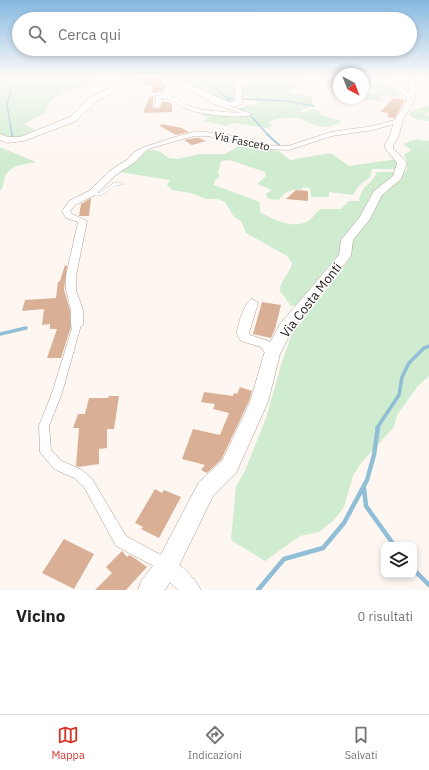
<!DOCTYPE html>
<html lang="it">
<style>
:root{--surface:#fff;--page:#f6f6f6;--text:#222;--muted:#767676;--line:#e0e0e0;--accent:#d93025}
body{margin:0;font-family:"IBM Plex Sans",sans-serif;background:var(--page);color:var(--text)}
.controls{position:absolute;right:12px;bottom:12px;display:grid;overflow:hidden;border-radius:8px;box-shadow:0 2px 6px #0003}
.controls button{width:36px;height:36px;display:grid;place-items:center;padding:0;border:0;border-bottom:1px solid var(--line);background:var(--surface);color:var(--text);font:20px sans-serif}
.compass{position:absolute;left:333px;top:68px;width:36px;height:36px;border-radius:50%;background:var(--surface);box-shadow:0 2px 6px #0003;rotate:138deg}
.list{margin:0;padding:0;list-style:none}
h2{display:flex;justify-content:space-between;align-items:center;height:52px;margin:0;padding:0 16px;font-size:17px}
h2 small{font-size:13px;font-weight:400;color:var(--muted)}
.icon{flex:none;width:22px;height:22px;fill:none;stroke:currentColor;stroke-width:2;stroke-linecap:round;stroke-linejoin:round}
.map{position:relative;flex:none;width:429px;height:590px;overflow:hidden}
.search{position:absolute;background:var(--surface);box-shadow:0 2px 6px #0003;left:12px;right:12px;top:12px;height:44px;display:flex;align-items:center;gap:10px;box-sizing:border-box;padding:0 14px;border-radius:22px;color:var(--muted);font-size:15px}
.sheet{height:124px;background:var(--surface)}
nav{display:flex;justify-content:space-around;align-items:center;box-sizing:border-box;height:56px;border-top:1px solid var(--line);background:var(--surface);font-size:11px;color:var(--muted)}
nav a{display:grid;justify-items:center;gap:2px}
nav .on{color:var(--accent)}
.map>svg:first-child{display:block}
.green{fill:#cfebd0}
.lines{fill:none;stroke-linecap:round;stroke-linejoin:round}
.stream-far3{stroke:#90bed6;stroke-width:1.5}
.stream-far2{stroke:#90bed6;stroke-width:2}
.stream-far1{stroke:#90bed6;stroke-width:3.5}
.stream{stroke:#90bed6;stroke-width:4.5}
.building{fill:#d9b095}
.service-casing{stroke:#b09d91;stroke-width:0.5}
.pedestrian-casing{stroke:#b09d91;stroke-width:1}
.minor-casing{stroke:#b09d91;stroke-width:1}
.tertiary-casing{stroke:#b09d91;stroke-width:1}
.service{fill:#fff;fill-rule:evenodd}
.pedestrian{fill:#fff;fill-rule:evenodd}
.minor{fill:#fff;fill-rule:evenodd}
.tertiary{fill:#fff;fill-rule:evenodd}
.labels{text-anchor:middle;dominant-baseline:central;stroke-width:3;stroke-linejoin:round;paint-order:stroke}
.far-street-label{font-size:11px;fill:#231b17;stroke:#fff}
.street-label{font-size:13px;fill:#231b17;stroke:#fff}
</style>
<div class="map">
<svg width="429" height="590" viewBox="0 0 429 590">
<rect width="100%" height="100%" fill="#fef6f1"/>
<!-- green -->
<path class="green" d="M 0,78 L 94,78 L 91,81 L 93,84 C 78,89 47,94 45,113 L 24,124 L 35,130 C 26,137 9,142 0,134 Z
M 174,78 L 244,78 L 236,84 L 233,102 L 227,102 Z
M 255,78 L 300,78 L 298,85 L 286,92 L 312,96 L 313,105 L 302,110 L 300,113 L 314,109 L 321,112 L 318,114 L 342,121 C 328,131 315,127 302,119 C 297,117 273,118 269,122 L 272,125 L 271,127 L 268,128 L 235,123 L 226,126 L 204,121 L 209,117 L 200,116 L 204,113 L 252,115 L 252,113 L 239,108 L 253,105 L 259,102 L 253,100 L 252,97 L 240,94 L 242,85 L 248,79 Z
M 367,78 L 379,78 L 403,93 L 399,93 L 399,97 L 380,96 L 383,101 L 363,100 L 364,94 L 373,95 L 373,93 L 377,93 L 378,89 L 363,87 L 363,83 L 371,83 Z
M 429,106 L 429,112 L 424,114 L 429,116 L 429,121 L 416,119 L 409,115 L 410,111 Z
M 416,139 L 429,141 L 429,376 L 418,386 L 397,415 L 394,427 L 361,463 L 353,476 L 344,507 L 333,521 L 319,532 L 300,536 L 265,561 L 231,540 L 236,486 L 245,471 L 266,418 L 281,365 L 291,336 L 351,257 L 353,240 L 374,210 L 376,200 L 401,178 L 407,169 L 407,162 L 404,155 L 411,150 L 403,144 Z
M 238,146 L 279,151 L 290,160 L 331,153 L 349,166 L 397,159 L 400,163 L 396,169 L 372,169 L 370,177 L 359,186 L 353,195 L 329,192 L 329,197 L 311,197 L 310,188 L 302,187 L 302,190 C 292,188 285,191 279,200 L 268,199 L 266,194 L 272,190 L 257,184 L 266,176 L 265,172 L 230,160 L 221,161 L 218,173 L 220,177 L 215,180 L 214,185 L 260,202 L 260,212 C 272,219 292,229 306,222 C 312,220 315,213 320,209 L 341,209 L 349,201 L 359,201 C 360,187 372,184 377,172 L 396,172 L 396,177 L 373,194 L 368,200 L 367,207 L 339,257 L 325,270 L 297,305 L 291,306 L 280,291 C 280,280 290,274 292,263 L 287,256 L 246,233 L 241,221 L 234,217 L 225,202 L 217,199 L 206,199 L 191,193 L 172,190 L 167,185 L 170,180 L 119,172 L 146,150 L 154,150 L 161,152 L 168,158 L 177,159 L 199,154 L 224,154 L 231,151 Z
M 0,147 L 36,162 C 26,164 10,165 5,177 C 3,182 4,187 0,191 Z"/>
<g class="lines">
<!-- stream-far3 -->
<path class="stream-far3" d="M 198,78 L 211,85 L 233,103
M 0,79 L 10,85 L 11,90 L 7,105 L 12,135
M 227,98 L 287,101 L 314,106
M 241,109 L 252,117 L 268,135"/>
<!-- stream-far2 -->
<path class="stream-far2" d="M 12,134 L 12,137
M 267,134 L 279,145"/>
<!-- stream-far1 -->
<path class="stream-far1" d="M 0,334 L 26,328
M 377,428 L 399,395 L 402,377 L 409,363 L 424,348 L 429,346"/>
<!-- stream -->
<path class="stream" d="M 364,488 L 366,506 L 394,545
M 414,570 L 429,585
M 258,590 L 284,559 L 323,548 L 344,523 L 367,480 L 374,455 L 378,427"/>
</g>
<!-- building -->
<path class="building" d="M 140,78 L 163,78 L 161,83 L 167,86 L 162,92 L 151,93 L 154,87 L 138,81 Z
M 154,97 L 152,108 L 159,109 L 163,102 L 169,102 L 172,104 L 172,112 L 143,113 L 149,98 Z
M 393,98 L 405,100 L 395,118 L 387,117 L 389,113 L 380,112 Z
M 161,124 L 182,128 L 189,132 L 176,135 L 160,126 Z
M 194,138 L 199,138 L 206,141 L 192,145 L 184,140 Z
M 296,190 L 308,191 L 308,201 L 286,199 Z
M 91,198 L 89,216 L 79,216 L 81,204 Z
M 65,265 L 67,266 L 64,290 L 70,310 L 71,327 L 61,358 L 47,358 L 57,329 L 50,329 L 50,324 L 42,325 L 44,309 L 22,311 L 25,300 L 56,298 L 58,282 L 60,281 Z
M 262,302 L 281,305 L 275,329 L 271,338 L 253,334 Z
M 240,387 L 252,391 L 249,401 L 221,460 L 207,473 L 201,470 L 205,465 L 182,459 L 193,429 L 220,435 L 229,413 L 213,409 L 215,404 L 201,402 L 204,392 L 233,396 L 234,393 L 237,394 Z
M 109,396 L 119,396 L 114,429 L 107,429 L 107,448 L 99,449 L 99,464 L 78,467 L 76,466 L 79,428 L 73,428 L 78,414 L 85,414 L 89,398 L 108,398 Z
M 155,489 L 162,493 L 164,490 L 181,497 L 159,538 L 141,529 L 143,527 L 135,523 Z
M 64,539 L 94,554 L 74,589 L 42,573 Z
M 122,551 L 127,557 L 129,555 L 133,557 L 147,567 L 126,590 L 95,590 L 112,573 L 106,567 Z"/>
<g class="lines">
<defs>
<path id="service" d="M 138,82 L 139,84 L 115,90 L 114,89 Z
M 164,93 L 171,94 L 179,96 L 178,100 L 176,101 L 176,97 C 158,91 137,98 123,112 L 121,111 C 132,99 148,94 164,93 Z
M 90,101 L 91,102 L 93,110 L 91,113 L 90,112 L 91,110 L 89,102 Z
M 114,183 L 122,183 L 124,184 C 121,185 117,185 114,186 C 104,192 102,199 90,193 L 92,192 L 100,193 Z"/>
<path id="pedestrian" d="M 77,322 L 81,325 L 62,393 L 49,426 L 51,450 L 62,461 L 82,470 L 92,479 L 126,536 L 172,561 L 174,566 L 172,571 L 167,573 L 116,546 L 84,487 L 74,478 L 54,469 L 40,452 L 39,426 L 52,393 L 73,325 Z"/>
<path id="minor" d="M 409,78 L 414,78 C 416,85 418,94 411,98 L 408,96 L 411,88 Z
M 208,94 L 218,102 L 252,114 C 243,120 197,114 187,109 C 177,105 172,97 161,98 L 162,102 L 158,108 L 153,107 L 156,102 L 156,96 C 175,91 178,103 194,108 C 208,111 225,112 241,113 L 214,104 L 203,97 Z
M 399,119 L 401,120 L 401,122 L 373,130 L 332,136 L 289,150 L 264,149 L 228,139 L 206,136 L 194,136 L 179,140 L 148,149 L 134,163 L 117,174 L 95,195 L 75,205 L 70,211 L 72,214 L 87,221 L 76,276 L 76,290 L 83,310 L 83,325 L 77,329 L 73,328 L 71,325 L 71,310 L 66,290 L 66,276 L 78,222 L 66,218 L 62,211 L 69,201 L 89,191 L 111,170 L 128,159 L 134,152 L 144,147 L 175,137 L 194,132 L 206,132 L 229,135 L 264,145 L 288,146 L 331,132 L 373,126 Z
M 252,299 L 258,303 L 249,333 L 250,335 L 269,341 L 278,354 L 276,357 L 268,357 L 261,347 L 241,341 C 239,338 237,335 237,332 C 238,324 245,301 252,299 Z
M 167,557 C 179,562 195,578 201,590 L 178,590 L 160,573 L 158,566 L 160,559 Z"/>
<path id="tertiary" d="M 130,78 L 139,78 L 95,102 L 76,121 L 24,141 L 7,143 L 0,140 L 0,134 L 8,137 L 20,137 L 70,117 L 89,98 Z
M 167,78 L 175,78 L 229,102 L 235,101 C 234,91 235,85 242,78 L 250,78 L 242,86 L 242,104 C 236,106 232,107 226,106 C 219,105 172,83 167,78 Z
M 378,78 L 386,78 L 415,96 C 413,105 407,112 403,120 C 400,129 400,137 393,145 L 393,148 L 407,163 L 401,179 L 382,195 L 370,219 L 353,240 L 351,256 L 294,326 L 280,354 L 268,402 L 236,473 L 213,496 L 175,574 L 165,590 L 138,590 L 141,581 L 159,558 L 199,482 L 222,461 L 250,402 L 264,354 L 280,324 L 339,255 L 341,240 L 359,218 L 374,191 L 393,176 L 397,163 L 385,148 L 385,144 C 391,136 391,129 395,120 C 399,112 406,106 407,97 Z"/>
</defs>
<!-- service casing -->
<use href="#service" class="service-casing"/>
<!-- pedestrian casing -->
<use href="#pedestrian" class="pedestrian-casing"/>
<!-- minor casing -->
<use href="#minor" class="minor-casing"/>
<!-- tertiary casing -->
<use href="#tertiary" class="tertiary-casing"/>
<!-- service -->
<use href="#service" class="service"/>
<!-- pedestrian -->
<use href="#pedestrian" class="pedestrian"/>
<!-- minor -->
<use href="#minor" class="minor"/>
<!-- tertiary -->
<use href="#tertiary" class="tertiary"/>
</g>
<!-- sky -->
<linearGradient id="sky" x2="0" y2="1"><stop stop-color="#85b8e1"/><stop offset="0.48" stop-color="#fffbf9"/><stop offset="1" stop-color="#fffbf9" stop-opacity="0"/></linearGradient>
<rect width="429" height="161" fill="url(#sky)"/>
<g class="labels">
<!-- far-street labels -->
<g class="far-street-label">
<text transform="translate(242 141) rotate(12)">Via Fasceto</text>
</g>
<!-- street labels -->
<g class="street-label">
<text transform="translate(311 300) rotate(-52)">Via Costa Monti</text>
</g>
</g>
</svg>
<div class="controls">
<button><svg class="icon" aria-label="layers" viewBox="0 0 24 24"><path d="M12 4l9 5-9 5-9-5zM3 14l9 5 9-5"/></svg></button>
</div>
<svg class="compass" viewBox="-18 -18 36 36"><path d="M0-13l5 13h-10z" fill="#e53935"/><path d="M0 13l5-13h-10z" fill="#767676"/></svg>
<div class="search"><svg class="icon" aria-label="search" viewBox="0 0 24 24"><circle cx="10" cy="10" r="6"/><path d="M15 15l6 6"/></svg>Cerca qui</div>
</div>
<section class="sheet">
<h2>Vicino<small>0 risultati</small></h2>
<ul class="list">
</ul>
</section>
<nav>
<a class="on"><svg class="icon" aria-label="map" viewBox="0 0 24 24"><path d="M3 6l6-2 6 2 6-2v14l-6 2-6-2-6 2zM9 4v14M15 6v14"/></svg>Mappa</a>
<a><svg class="icon" aria-label="directions" viewBox="0 0 24 24"><path d="M12 3l9 9-9 9-9-9zM9 14v-3h6M13 9l2 2-2 2"/></svg>Indicazioni</a>
<a><svg class="icon" aria-label="saved" viewBox="0 0 24 24"><path d="M7 4h10v16l-5-4-5 4z"/></svg>Salvati</a>
</nav>
